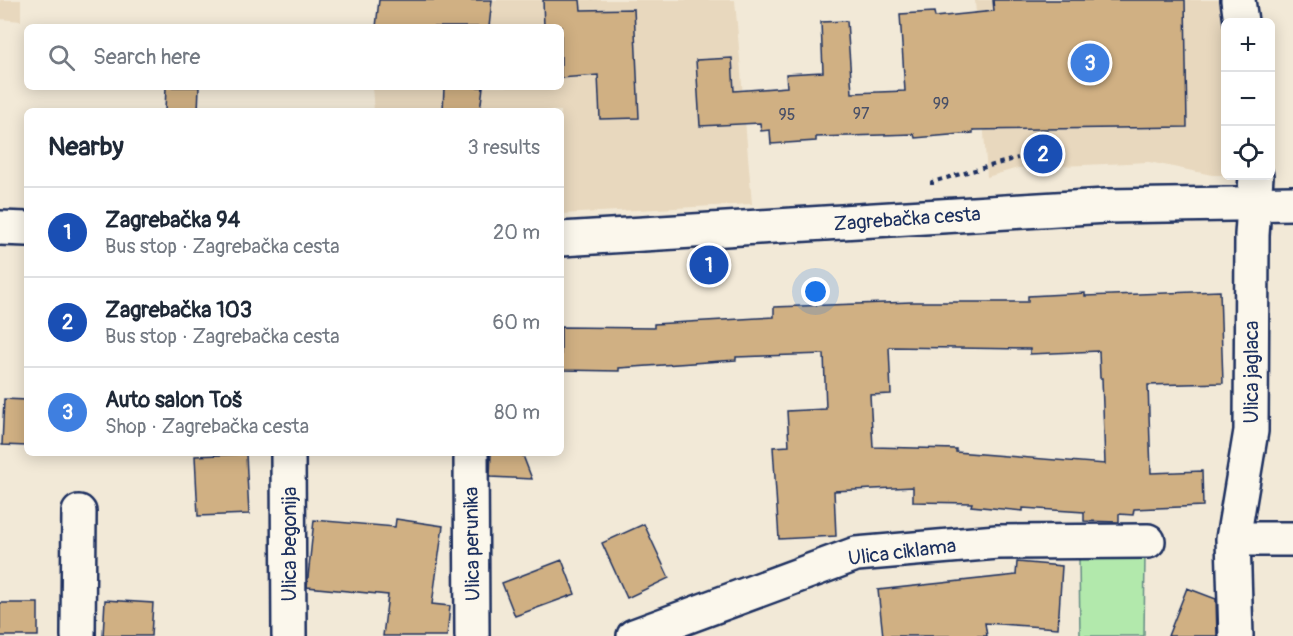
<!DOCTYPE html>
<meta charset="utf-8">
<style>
:root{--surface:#fff;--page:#f2f2f3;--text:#1f2937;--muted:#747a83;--line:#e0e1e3;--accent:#2563eb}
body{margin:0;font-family:Pangolin,sans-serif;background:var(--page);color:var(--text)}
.controls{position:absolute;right:18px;top:18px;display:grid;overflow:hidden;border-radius:9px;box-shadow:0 3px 15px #0003}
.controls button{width:54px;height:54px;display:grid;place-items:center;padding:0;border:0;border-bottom:2px solid var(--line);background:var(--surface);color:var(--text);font:30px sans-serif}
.you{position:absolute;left:816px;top:292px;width:21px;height:21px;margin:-15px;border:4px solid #fff;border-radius:50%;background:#1a73e8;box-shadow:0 0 0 9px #1a73e833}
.badge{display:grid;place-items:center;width:39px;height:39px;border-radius:50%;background:var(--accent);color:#fff;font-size:20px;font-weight:700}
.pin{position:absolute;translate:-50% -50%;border:3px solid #fff;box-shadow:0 2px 6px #0006}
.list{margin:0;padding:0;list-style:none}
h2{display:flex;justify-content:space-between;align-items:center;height:78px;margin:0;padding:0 24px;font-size:26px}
h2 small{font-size:20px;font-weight:400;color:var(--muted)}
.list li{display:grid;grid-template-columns:39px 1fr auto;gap:18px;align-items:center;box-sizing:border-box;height:90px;padding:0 24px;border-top:2px solid var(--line)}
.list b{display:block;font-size:22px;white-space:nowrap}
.list p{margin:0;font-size:20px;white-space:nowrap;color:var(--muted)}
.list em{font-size:20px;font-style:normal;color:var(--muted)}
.icon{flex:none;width:33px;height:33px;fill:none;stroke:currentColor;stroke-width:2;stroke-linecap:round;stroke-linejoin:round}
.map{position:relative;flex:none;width:1293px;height:636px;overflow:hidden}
.search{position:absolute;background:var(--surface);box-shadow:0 3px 15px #0003;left:24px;top:24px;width:540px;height:66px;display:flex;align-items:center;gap:15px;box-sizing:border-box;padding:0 21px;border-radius:9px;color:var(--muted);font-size:22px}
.panel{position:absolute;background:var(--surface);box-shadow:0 3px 15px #0003;left:24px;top:108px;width:540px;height:348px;border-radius:9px}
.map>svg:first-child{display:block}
.built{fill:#e8d8be}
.green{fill:#b2e9ac;stroke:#668c85;stroke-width:1.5}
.building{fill:#d0b083;stroke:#1b2f5e;stroke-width:1.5;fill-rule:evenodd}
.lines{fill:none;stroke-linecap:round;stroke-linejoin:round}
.minor-casing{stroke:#1b2f5e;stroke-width:38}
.secondary-casing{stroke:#1b2f5e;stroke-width:38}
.path{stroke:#1b2f5e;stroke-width:4;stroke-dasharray:4.5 4.5;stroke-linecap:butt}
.minor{stroke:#fbf7ec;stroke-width:33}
.secondary{stroke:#fbf7ec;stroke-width:33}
.labels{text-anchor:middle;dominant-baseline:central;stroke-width:5;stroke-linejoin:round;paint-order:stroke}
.number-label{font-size:16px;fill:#484f67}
.street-label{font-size:20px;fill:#1b2f5e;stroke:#fbf7ec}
</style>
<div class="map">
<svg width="1293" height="636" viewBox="0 0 1293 636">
<rect width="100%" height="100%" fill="#f2e9d7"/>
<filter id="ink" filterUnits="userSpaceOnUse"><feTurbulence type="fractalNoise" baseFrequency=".0167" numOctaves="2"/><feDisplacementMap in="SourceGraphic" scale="12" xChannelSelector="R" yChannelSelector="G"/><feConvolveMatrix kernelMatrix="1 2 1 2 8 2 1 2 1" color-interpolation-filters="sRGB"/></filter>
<g filter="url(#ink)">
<!-- built -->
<path class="built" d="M 0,0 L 21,0 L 21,21 L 0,19 Z
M 379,0 L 735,0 L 752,204 L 561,214 L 561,111 L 374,111 L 372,87 L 561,87 L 561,27 L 376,27 Z
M 975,0 L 1228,0 L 1226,22 L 1225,175 L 1212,175 L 1149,162 L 1018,168 L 987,177 Z"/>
<!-- green -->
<path class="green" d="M 1145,555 L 1144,636 L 1080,636 L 1079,557 Z"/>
<!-- building -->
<path class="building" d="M 379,0 L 492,0 L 489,27 L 376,27 Z
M 543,0 L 580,0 L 581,10 L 634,9 L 639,118 L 600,119 L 598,75 L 561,78 L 561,27 L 544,27 Z
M 993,0 L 1185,0 L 1187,127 L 973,130 L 973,133 L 915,138 L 914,134 L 816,137 L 816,141 L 771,144 L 770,130 L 761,131 L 760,123 L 700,126 L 696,60 L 732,58 L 734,91 L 787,87 L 786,74 L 823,72 L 821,22 L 847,21 L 852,93 L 905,91 L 900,14 L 934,12 L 935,17 L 994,11 Z
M 166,87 L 199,87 L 198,111 L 165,111 Z
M 444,87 L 483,87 L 480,111 L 443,111 Z
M 1220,291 L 1223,383 L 1148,385 L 1151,473 L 1202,471 L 1203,506 L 1134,509 L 1133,515 L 1119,514 L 1119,522 L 1084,521 L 1084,512 L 1023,508 L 1023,511 L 971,506 L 972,503 L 913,502 L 913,487 L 834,491 L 836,536 L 779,539 L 773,447 L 789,446 L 787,411 L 826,409 L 824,354 L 736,357 L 736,360 L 619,368 L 619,371 L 561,370 L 561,327 L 654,328 L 654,324 L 774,317 L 774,307 L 912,302 L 1028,302 L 1028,296 L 1085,293 L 1085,296 ZM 889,347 L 1030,349 L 1030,354 L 1099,351 L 1100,378 L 1102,378 L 1105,464 L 956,452 L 956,449 L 873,447 L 870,395 L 891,394 Z
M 4,399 L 27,400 L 27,446 L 2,445 Z
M 491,453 L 522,453 L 532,479 L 490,477 Z
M 246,454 L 249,514 L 198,516 L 195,456 Z
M 396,519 L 443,526 L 432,604 L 450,606 L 447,636 L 383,636 L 388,595 L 307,587 L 314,520 L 395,527 Z
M 644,524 L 669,578 L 627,598 L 602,543 Z
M 562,560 L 575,594 L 515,616 L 502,583 Z
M 1017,562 L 1062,566 L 1058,628 L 985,623 L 987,636 L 883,636 L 878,590 L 1016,575 Z
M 1187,588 L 1216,599 L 1217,636 L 1168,636 Z
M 105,600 L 153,603 L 151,636 L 103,636 Z
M 0,603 L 38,603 L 38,636 L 0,636 Z"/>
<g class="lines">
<defs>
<path id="minor" d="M 1238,0 L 1241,22
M 288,453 L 289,636
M 471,453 L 472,636
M 1233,539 L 1293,539
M 78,636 L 79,512
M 634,636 L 856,554 L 997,542 L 1148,541
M 1236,636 L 1233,539 L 1251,431 L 1252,235 L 1256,176"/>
<path id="secondary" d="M 0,228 L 27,229
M 561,239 L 1106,206 L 1293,203"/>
</defs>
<!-- minor casing -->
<use href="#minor" class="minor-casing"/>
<!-- secondary casing -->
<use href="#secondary" class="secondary-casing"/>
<!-- path -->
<path class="path" d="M 932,185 L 932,182 L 1018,158"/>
<!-- minor -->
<use href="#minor" class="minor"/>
<!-- secondary -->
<use href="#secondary" class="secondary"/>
</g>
</g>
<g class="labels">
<!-- number labels -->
<g class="number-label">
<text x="941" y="104">99</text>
<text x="861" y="114">97</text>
<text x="787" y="115">95</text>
</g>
<!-- street labels -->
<g class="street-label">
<text transform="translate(907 219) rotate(-4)">Zagrebačka cesta</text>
<text transform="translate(1251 372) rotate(-90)">Ulica jaglaca</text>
<text transform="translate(289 544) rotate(-90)">Ulica begonija</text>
<text transform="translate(472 544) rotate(-91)">Ulica perunika</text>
<text transform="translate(902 552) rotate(-7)">Ulica ciklama</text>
</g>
</g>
</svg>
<div class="controls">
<button>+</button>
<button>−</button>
<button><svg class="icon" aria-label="locate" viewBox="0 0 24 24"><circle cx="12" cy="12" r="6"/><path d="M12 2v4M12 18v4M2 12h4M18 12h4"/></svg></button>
</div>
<div class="you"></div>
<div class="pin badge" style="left:709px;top:265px;background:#1a4fb4">1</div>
<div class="pin badge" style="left:1043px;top:154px;background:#1a4fb4">2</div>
<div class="pin badge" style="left:1090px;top:63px;background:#3f7fe0">3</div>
<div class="search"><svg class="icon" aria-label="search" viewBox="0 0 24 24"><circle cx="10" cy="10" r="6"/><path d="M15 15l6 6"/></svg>Search here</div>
<section class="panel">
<h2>Nearby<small>3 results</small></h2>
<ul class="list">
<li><span class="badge" style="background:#1a4fb4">1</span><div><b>Zagrebačka 94</b><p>Bus stop · Zagrebačka cesta</p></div><em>20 m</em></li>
<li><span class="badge" style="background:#1a4fb4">2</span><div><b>Zagrebačka 103</b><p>Bus stop · Zagrebačka cesta</p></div><em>60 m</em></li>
<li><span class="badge" style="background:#3f7fe0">3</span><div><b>Auto salon Toš</b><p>Shop · Zagrebačka cesta</p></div><em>80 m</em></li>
</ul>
</section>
</div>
